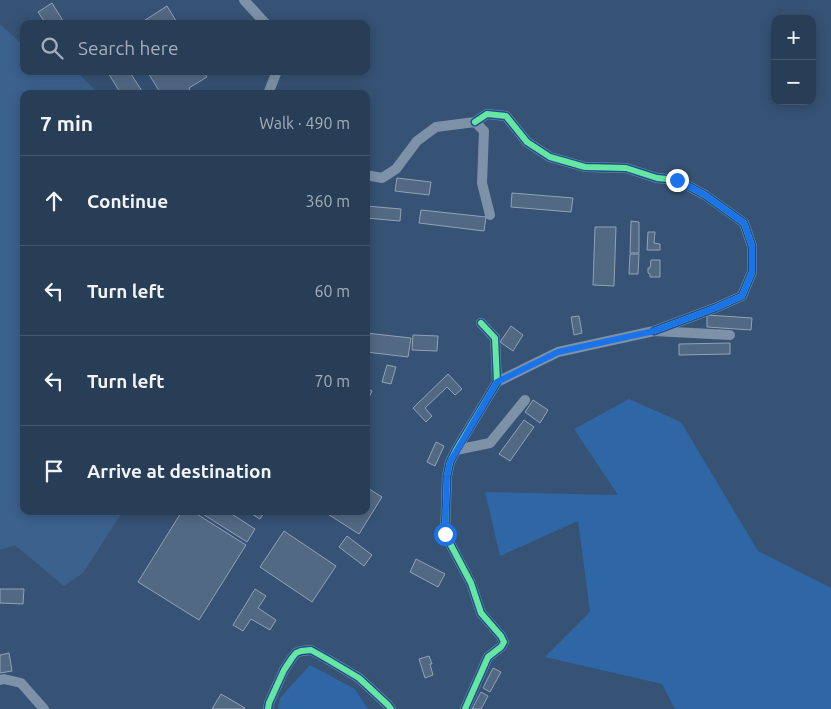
<!DOCTYPE html>
<meta charset="utf-8">
<style>
:root{--surface:#283e57;--page:#344961;--text:#f1f3f6;--muted:#a5aeba;--line:#44576d}
body{margin:0;font-family:Ubuntu,sans-serif;background:var(--page);color:var(--text)}
.controls{position:absolute;right:15px;top:15px;display:grid;overflow:hidden;border-radius:10px;box-shadow:0 2px 12px #0003}
.controls button{width:45px;height:45px;display:grid;place-items:center;padding:0;border:0;border-bottom:1px solid var(--line);background:var(--surface);color:var(--text);font:25px sans-serif}
.stop{position:absolute;width:15px;height:15px;margin:-11px;border:4px solid #1a73e8;border-radius:50%;background:#fff}
.stop.end{background:#1a73e8;border-color:#fff;box-shadow:0 1px 5px #0008}
.list{margin:0;padding:0;list-style:none}
h2{display:flex;justify-content:space-between;align-items:center;height:65px;margin:0;padding:0 20px;font-size:21px}
h2 small{font-size:16px;font-weight:400;color:var(--muted)}
.list li{display:grid;grid-template-columns:32px 1fr auto;gap:15px;align-items:center;box-sizing:border-box;height:90px;padding:0 20px;border-top:1px solid var(--line)}
.list b{display:block;font-size:19px;white-space:nowrap}
.list em{font-size:16px;font-style:normal;color:var(--muted)}
.icon{flex:none;width:28px;height:28px;fill:none;stroke:currentColor;stroke-width:2;stroke-linecap:round;stroke-linejoin:round}
.map{position:relative;flex:none;width:831px;height:709px;overflow:hidden}
.search{position:absolute;background:var(--surface);box-shadow:0 2px 12px #0003;left:20px;top:20px;width:350px;height:55px;display:flex;align-items:center;gap:12px;box-sizing:border-box;padding:0 18px;border-radius:10px;color:var(--muted);font-size:19px}
.panel{position:absolute;background:var(--surface);box-shadow:0 2px 12px #0003;left:20px;top:90px;width:350px;height:425px;border-radius:10px}
.map>svg:first-child{display:block}
.green{fill:#2f66a5}
.water{fill:#3b618d}
.building{fill:#526984;stroke:#92a2b6}
.lines{fill:none;stroke-linecap:round;stroke-linejoin:round}
.minor{stroke:#7d92a8;stroke-width:10}
.cycleway-casing{stroke:#1b4f8f;stroke-width:9}
.cycleway{stroke:#66e7a1;stroke-width:6}
.route{stroke:#1a73e8;stroke-width:6}
</style>
<div class="map">
<svg width="831" height="709" viewBox="0 0 831 709">
<rect width="100%" height="100%" fill="#365274"/>
<!-- green -->
<path class="green" d="M 629,399 L 681,422 L 758,551 L 831,588 L 831,709 L 675,709 L 662,684 L 545,657 L 590,612 L 578,521 L 500,556 L 485,492 L 618,495 L 574,429 Z
M 310,665 L 355,689 L 368,709 L 278,709 L 280,698 Z"/>
<!-- water -->
<path class="water" d="M 0,24 L 24,46 L 24,71 L 76,71 L 99,94 L 24,94 L 24,511 L 123,511 L 83,573 L 64,586 L 15,545 L 0,550 Z"/>
<!-- building -->
<path class="building" d="M 52,3 L 65,24 L 46,24 L 38,12 Z
M 167,6 L 178,24 L 139,24 Z
M 107,71 L 129,71 L 144,94 L 121,94 Z
M 147,71 L 203,71 L 207,77 L 189,88 L 192,94 L 161,94 Z
M 397,178 L 431,182 L 429,195 L 395,191 Z
M 512,193 L 573,198 L 571,212 L 511,207 Z
M 366,206 L 401,209 L 400,221 L 366,218 Z
M 421,210 L 486,217 L 484,231 L 419,223 Z
M 631,221 L 639,222 L 639,253 L 630,253 Z
M 595,227 L 616,227 L 614,286 L 593,285 Z
M 648,232 L 655,232 L 654,243 L 660,244 L 660,250 L 647,250 Z
M 630,254 L 639,254 L 638,274 L 629,274 Z
M 651,260 L 660,260 L 660,277 L 650,277 L 650,274 L 648,273 L 648,268 L 650,268 Z
M 707,315 L 752,318 L 751,330 L 707,327 Z
M 579,316 L 582,333 L 574,335 L 571,317 Z
M 511,326 L 523,335 L 513,351 L 500,342 Z
M 366,333 L 411,338 L 408,357 L 366,352 Z
M 413,335 L 438,336 L 437,351 L 412,350 Z
M 730,343 L 730,354 L 679,355 L 679,344 Z
M 387,365 L 396,367 L 391,384 L 382,382 Z
M 448,374 L 462,389 L 455,395 L 447,387 L 425,408 L 432,416 L 426,422 L 413,408 Z
M 366,388 L 372,391 L 366,404 Z
M 533,400 L 548,410 L 540,423 L 525,412 Z
M 524,420 L 534,427 L 510,461 L 499,454 Z
M 436,442 L 444,446 L 435,466 L 427,462 Z
M 366,487 L 382,497 L 359,534 L 323,511 L 366,511 Z
M 182,511 L 192,511 L 246,545 L 199,620 L 138,582 Z
M 198,511 L 227,511 L 255,529 L 247,542 Z
M 247,511 L 265,511 L 260,519 Z
M 284,531 L 336,566 L 312,602 L 260,567 Z
M 347,536 L 372,555 L 364,566 L 339,547 Z
M 416,559 L 445,574 L 438,587 L 410,572 Z
M 0,589 L 24,589 L 23,604 L 0,603 Z
M 255,589 L 266,596 L 258,608 L 276,620 L 270,630 L 251,619 L 243,631 L 233,625 Z
M 9,653 L 12,671 L 0,673 L 0,655 Z
M 429,656 L 432,664 L 430,664 L 433,675 L 425,678 L 419,659 Z
M 493,668 L 501,672 L 490,692 L 483,688 Z
M 481,692 L 488,696 L 481,709 L 472,709 Z
M 221,694 L 245,708 L 244,709 L 212,709 Z"/>
<g class="lines">
<!-- minor -->
<path class="minor" d="M 244,0 L 266,24
M 268,94 L 277,71
M 475,122 L 487,114 L 506,116 L 527,142 L 550,157 L 585,167 L 626,168 L 657,178 L 677,180 L 705,195 L 744,223 L 752,246 L 752,272 L 742,296 L 715,308 L 654,331
M 366,175 L 382,178 L 396,169 L 417,141 L 436,127 L 475,122 L 484,131 L 482,183 L 490,215
M 497,382 L 558,352 L 654,331 L 730,335
M 456,450 L 490,443 L 525,400
M 0,680 L 4,679 L 21,683 L 44,709
M 268,709 L 269,703 L 284,670 L 292,658 L 296,653 L 301,651 L 311,650 L 327,659 L 359,678 L 388,705 L 391,709
M 465,709 L 488,657 L 501,647 L 504,642 L 501,636 L 481,613 L 471,583 L 445,534 L 447,476 L 450,462 L 456,450 L 497,382 L 495,338 L 481,323"/>
<defs>
<path id="cycleway" d="M 475,122 L 487,114 L 506,116 L 527,142 L 550,157 L 585,167 L 626,168 L 657,178 L 677,180 L 705,195 L 744,223 L 752,246 L 752,272 L 742,296 L 715,308 L 654,331
M 268,709 L 269,703 L 284,670 L 292,658 L 296,653 L 301,651 L 311,650 L 327,659 L 359,678 L 388,705 L 391,709
M 465,709 L 488,657 L 501,647 L 504,642 L 501,636 L 481,613 L 471,583 L 445,534 L 447,476 L 450,462 L 456,450 L 497,382 L 495,338 L 481,323"/>
</defs>
<!-- cycleway casing -->
<use href="#cycleway" class="cycleway-casing"/>
<!-- cycleway -->
<use href="#cycleway" class="cycleway"/>
</g>
<g class="lines">
<!-- route -->
<path class="route" d="M 445,534 L 447,476 L 450,462 L 497,382 L 558,352 L 654,331 L 715,308 L 742,296 L 752,272 L 752,246 L 744,223 L 705,195 L 677,180"/>
</g>
</svg>
<div class="controls">
<button>+</button>
<button>−</button>
</div>
<div class="stop" style="left:445px;top:534px"></div>
<div class="stop end" style="left:677px;top:180px"></div>
<div class="search"><svg class="icon" aria-label="search" viewBox="0 0 24 24"><circle cx="10" cy="10" r="6"/><path d="M15 15l6 6"/></svg>Search here</div>
<section class="panel">
<h2>7 min<small>Walk · 490 m</small></h2>
<ul class="list">
<li><svg class="icon" aria-label="ahead" viewBox="0 0 24 24"><path d="M12 20V5M6 11l6-6 6 6"/></svg><div><b>Continue</b></div><em>360 m</em></li>
<li><svg class="icon" aria-label="left" viewBox="0 0 24 24"><path d="M17 20v-9H6M10 6l-5 5 5 5"/></svg><div><b>Turn left</b></div><em>60 m</em></li>
<li><svg class="icon" aria-label="left" viewBox="0 0 24 24"><path d="M17 20v-9H6M10 6l-5 5 5 5"/></svg><div><b>Turn left</b></div><em>70 m</em></li>
<li><svg class="icon" aria-label="arrive" viewBox="0 0 24 24"><path d="M6 21V4h12l-3 4 3 4H6"/></svg><div><b>Arrive at destination</b></div></li>
</ul>
</section>
</div>
